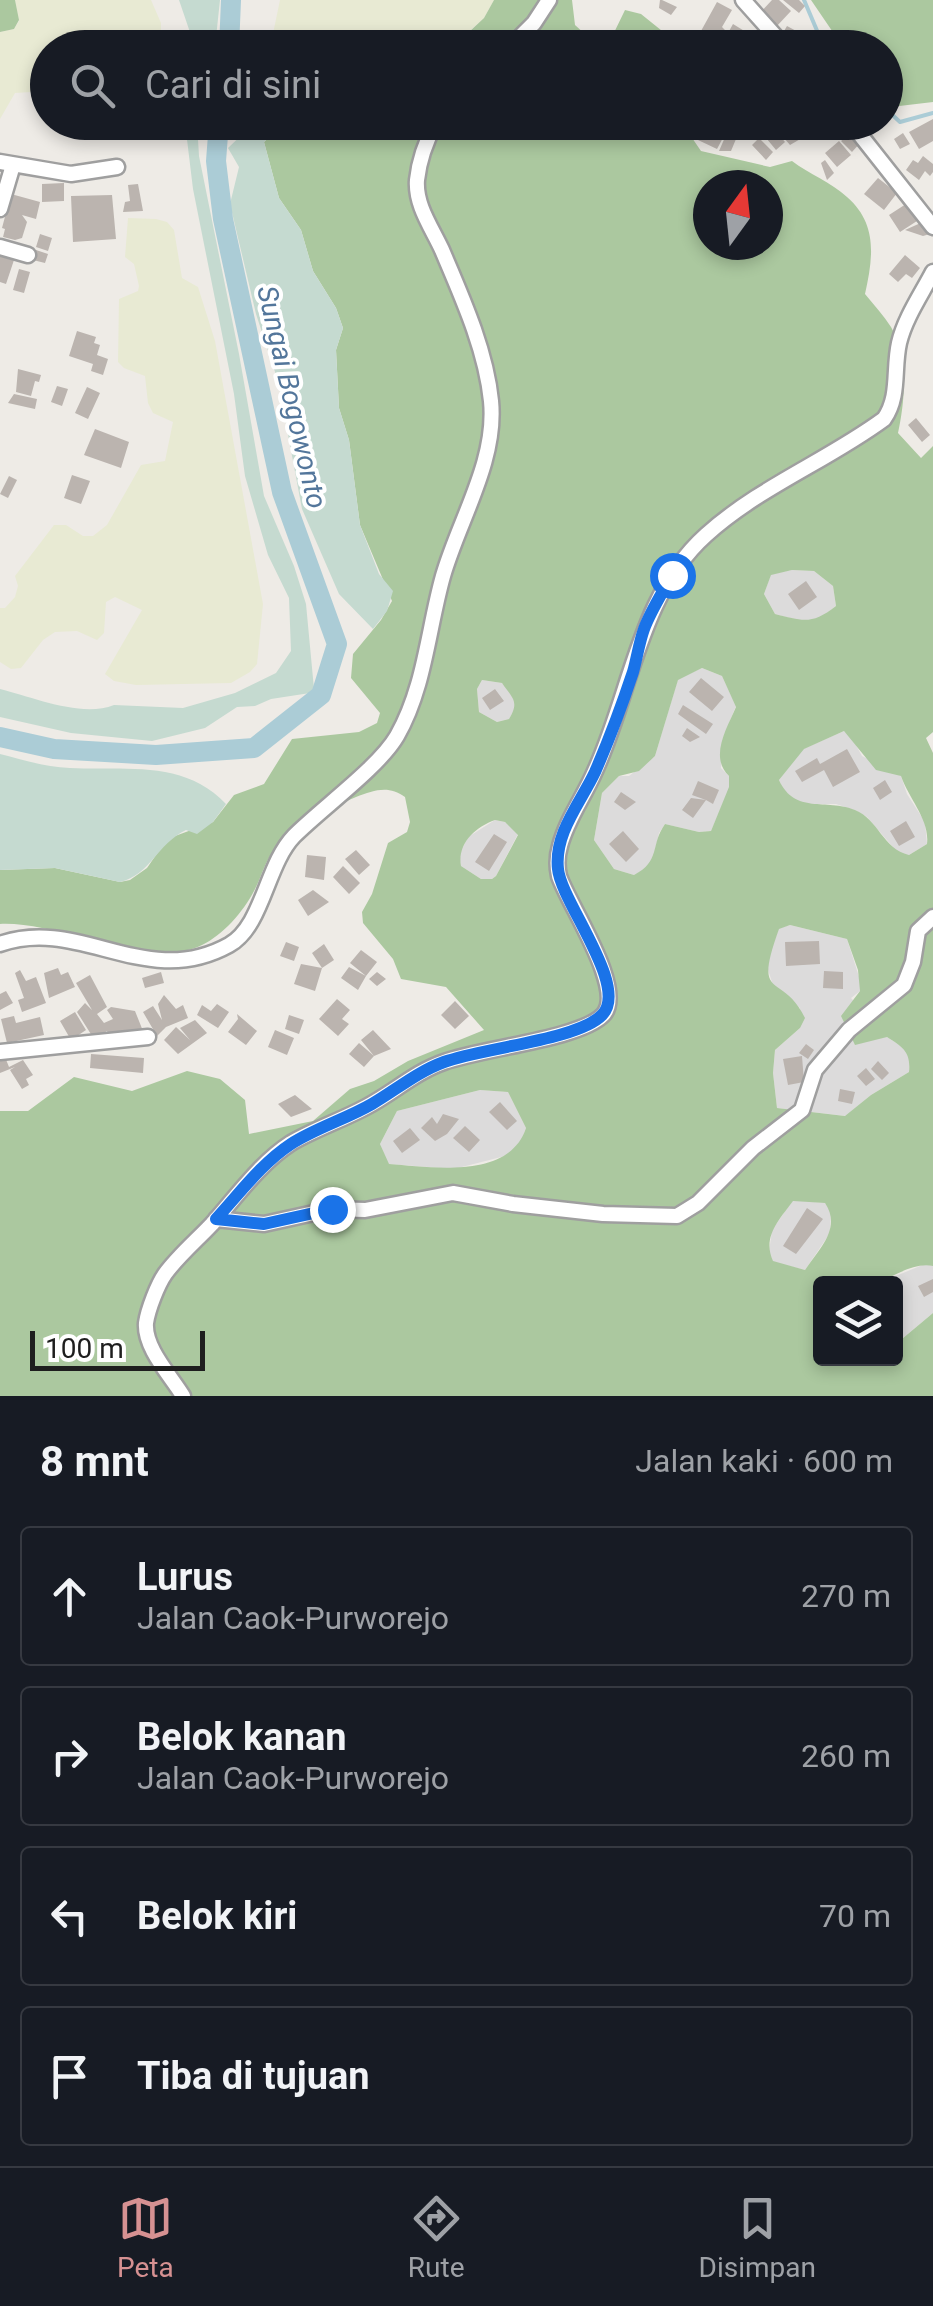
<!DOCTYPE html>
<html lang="id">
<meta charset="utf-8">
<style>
:root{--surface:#171b24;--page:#242831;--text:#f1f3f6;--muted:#9ea1a6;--line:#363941;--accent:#d69192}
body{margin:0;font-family:Roboto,sans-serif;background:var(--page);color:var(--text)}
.controls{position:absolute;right:30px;bottom:30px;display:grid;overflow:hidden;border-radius:10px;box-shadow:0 5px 15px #0003}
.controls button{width:90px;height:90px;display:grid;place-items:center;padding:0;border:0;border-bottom:2px solid var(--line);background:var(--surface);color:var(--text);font:50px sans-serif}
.compass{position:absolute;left:693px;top:170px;width:90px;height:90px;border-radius:50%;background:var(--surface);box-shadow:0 5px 15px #0003;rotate:15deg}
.scale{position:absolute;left:30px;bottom:25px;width:175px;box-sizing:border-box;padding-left:10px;border:5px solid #1e1e1e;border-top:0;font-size:28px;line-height:35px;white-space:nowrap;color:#1e1e1e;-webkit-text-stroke:8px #fff;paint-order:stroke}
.stop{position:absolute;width:30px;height:30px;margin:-22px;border:8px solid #1a73e8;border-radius:50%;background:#fff}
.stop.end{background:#1a73e8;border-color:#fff;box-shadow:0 2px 10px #0008}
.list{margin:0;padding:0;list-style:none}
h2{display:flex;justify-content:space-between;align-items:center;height:130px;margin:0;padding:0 40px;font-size:42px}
h2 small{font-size:32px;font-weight:400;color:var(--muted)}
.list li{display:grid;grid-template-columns:65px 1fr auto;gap:30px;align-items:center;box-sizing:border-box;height:140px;margin:0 20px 20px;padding:0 20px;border:2px solid var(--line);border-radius:10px}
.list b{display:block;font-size:38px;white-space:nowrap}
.list p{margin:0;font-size:32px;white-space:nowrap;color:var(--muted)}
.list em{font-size:32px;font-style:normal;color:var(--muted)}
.icon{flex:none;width:55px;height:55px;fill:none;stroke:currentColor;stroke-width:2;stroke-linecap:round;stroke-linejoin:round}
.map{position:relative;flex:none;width:933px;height:1396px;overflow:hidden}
.search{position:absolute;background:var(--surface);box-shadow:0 5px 15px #0003;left:30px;right:30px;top:30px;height:110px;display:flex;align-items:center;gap:25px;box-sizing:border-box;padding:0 35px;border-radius:55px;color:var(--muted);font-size:38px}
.sheet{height:770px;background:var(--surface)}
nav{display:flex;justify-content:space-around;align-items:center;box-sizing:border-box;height:140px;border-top:2px solid var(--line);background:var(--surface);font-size:28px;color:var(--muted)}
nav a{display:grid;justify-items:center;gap:5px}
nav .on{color:var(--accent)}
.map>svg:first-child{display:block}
.residential{fill:#dcdbdb}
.farmland{fill:#e8ead3}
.forest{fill:#abc89f;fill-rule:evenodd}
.wetland{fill:#c5dad0}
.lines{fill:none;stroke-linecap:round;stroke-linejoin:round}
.stream{stroke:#abccd6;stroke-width:4}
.river{stroke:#abccd6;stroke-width:20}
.building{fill:#bbb4af}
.minor-casing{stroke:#9f9f9f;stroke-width:19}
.minor{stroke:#fff;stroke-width:14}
.route{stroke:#1a73e8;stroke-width:12}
.labels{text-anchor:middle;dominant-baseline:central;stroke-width:8;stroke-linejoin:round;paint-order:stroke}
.water-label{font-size:28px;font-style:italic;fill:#53769b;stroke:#fff}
</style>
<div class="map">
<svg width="933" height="1396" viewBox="0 0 933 1396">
<rect width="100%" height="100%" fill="#eeebe6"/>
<!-- residential -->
<path class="residential" d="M 792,570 L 814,571 L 833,586 L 836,606 L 818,620 L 797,620 L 775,614 L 764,594 L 771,574 Z
M 702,668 L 722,676 L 736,706 L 723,738 L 721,768 L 729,776 L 730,787 L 711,831 L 699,832 L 665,824 L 659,833 L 652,863 L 644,870 L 634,875 L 614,869 L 594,840 L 602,793 L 619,776 L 629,776 L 655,756 L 678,679 Z
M 482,680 L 502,683 L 515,698 L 515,709 L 509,719 L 497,722 L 479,712 L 477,689 Z
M 844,731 L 852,738 L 862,756 L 901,776 L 907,794 L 925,822 L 927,844 L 909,855 L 898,853 L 867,817 L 857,811 L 836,804 L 801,804 L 784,791 L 779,780 L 803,749 Z
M 495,820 L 505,822 L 518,834 L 496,876 L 492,879 L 481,879 L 461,866 L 459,855 L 468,837 Z
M 790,925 L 847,939 L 860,980 L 860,991 L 851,998 L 887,1037 L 907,1050 L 910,1060 L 909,1072 L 871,1095 L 846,1116 L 777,1108 L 773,1073 L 775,1050 L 800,1028 L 800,1008 L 773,985 L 766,964 L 779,928 Z
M 480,1090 L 508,1092 L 526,1128 L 522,1139 L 509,1155 L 454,1169 L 388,1164 L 380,1144 L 397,1111 Z
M 793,1200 L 825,1203 L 831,1212 L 830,1233 L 805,1270 L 773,1262 L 769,1252 L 772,1230 Z
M 925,1264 L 933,1266 L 933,1313 L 896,1344 L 896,1284 L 876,1284 Z"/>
<!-- farmland -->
<path class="farmland" d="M 15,0 L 151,0 L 161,23 L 161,47 L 48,48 L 47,91 L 15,93 L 0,119 L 0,32 L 14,29 L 19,21 Z
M 280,0 L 494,0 L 484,18 L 452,47 L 270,48 Z
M 289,123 L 342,123 L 325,140 L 291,128 Z
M 128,218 L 156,219 L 167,222 L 174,230 L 182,278 L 198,287 L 215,341 L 263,604 L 257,664 L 250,672 L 231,683 L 136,685 L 114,681 L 105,674 L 142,610 L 115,597 L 106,602 L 104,633 L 97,640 L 77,631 L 55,632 L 43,640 L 21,668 L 11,669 L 0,662 L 0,608 L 5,608 L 15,597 L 18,586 L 15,576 L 54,525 L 66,525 L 83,536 L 93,536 L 107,525 L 141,465 L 165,461 L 173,422 L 153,413 L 148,403 L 145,376 L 124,368 L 118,362 L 119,299 L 138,291 L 139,286 L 134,264 L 125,257 Z"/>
<!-- forest -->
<path class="forest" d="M 0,0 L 15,0 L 19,20 L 14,29 L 0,32 Z
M 494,0 L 572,0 L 575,25 L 597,45 L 609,43 L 625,10 L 641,14 L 682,47 L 452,48 L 484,18 Z
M 811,0 L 933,0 L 933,102 L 891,107 L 886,100 L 886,48 L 843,47 Z
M 342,122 L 690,123 L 688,132 L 701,151 L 770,167 L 792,161 C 809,174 831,182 847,197 C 878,224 873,258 865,294 C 874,305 884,316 891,327 C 909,358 905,400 898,433 L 921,458 L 933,446 L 933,732 L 926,738 L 933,753 L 933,1266 C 913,1262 894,1277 876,1283 L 866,1280 L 860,1283 L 820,1284 L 820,1358 C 838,1359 852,1365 866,1364 L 870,1359 L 896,1358 L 896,1344 L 933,1313 L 933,1396 L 0,1396 L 0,1111 L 28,1111 L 74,1077 L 132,1091 L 187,1071 L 220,1079 L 245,1100 L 249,1134 L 313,1121 L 350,1089 L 374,1081 L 408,1061 L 484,1030 L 446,987 L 401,979 L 393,959 L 363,923 L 362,912 L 372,894 L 388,843 L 407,832 L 410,822 L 405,797 C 389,785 374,790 356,797 C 325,811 296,823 274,850 C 265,861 261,878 254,891 C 243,912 223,935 202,945 C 154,970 58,921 0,924 L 0,870 L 55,868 L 120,882 L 130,880 L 147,868 L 167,839 L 213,822 L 234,795 L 264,784 L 292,739 L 359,732 L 377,723 L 380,713 L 351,678 L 353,654 L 381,620 L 392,601 L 360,525 L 349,440 L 339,408 L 336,350 L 343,328 L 336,308 L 313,271 L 301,230 L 279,198 L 264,142 C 284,122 301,132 325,140 ZM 708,185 L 768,185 L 768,245 L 708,245 ZM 792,570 L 814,571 L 833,586 L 836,606 C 812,625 803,621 775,614 L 764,594 L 771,575 ZM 702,668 L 722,676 L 736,707 C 727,728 709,757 729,776 L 729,787 L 711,831 L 699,832 L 665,824 C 650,845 661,861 634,875 L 614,869 L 594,840 L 602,793 L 619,776 L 639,771 L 655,756 L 678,680 ZM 482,680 L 502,683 C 512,698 520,701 509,719 L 497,722 L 479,712 L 477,689 ZM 844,731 L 876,770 L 901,776 C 909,799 930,820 927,844 L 909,855 C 883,849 878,819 855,810 C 826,798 795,815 779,780 L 804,749 ZM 495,820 L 505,822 L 518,835 L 496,876 L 492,879 L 481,879 L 461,866 C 457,844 475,827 495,820 ZM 790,925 L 847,939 L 858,970 L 860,991 L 841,1016 L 855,1045 L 887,1037 C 903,1047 911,1052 909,1072 L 871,1095 L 845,1116 L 777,1108 L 773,1073 L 775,1050 L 800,1028 L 805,1018 C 782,970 752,1004 779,929 ZM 480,1090 L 508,1092 L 526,1128 C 509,1180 431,1167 389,1164 L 380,1144 L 397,1111 ZM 793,1201 L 825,1203 C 842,1228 819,1249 805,1270 L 773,1261 C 762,1237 779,1220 793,1201 Z"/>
<!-- wetland -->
<path class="wetland" d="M 179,0 L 220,0 L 215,47 L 195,47 Z
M 185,123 L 197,123 L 199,156 L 239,354 L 264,496 L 294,566 L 306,604 L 314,689 L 310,693 L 271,699 L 255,706 L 237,707 L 205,728 L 152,741 L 71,733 L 0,717 L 0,689 C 33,697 81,718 114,705 L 183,708 L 235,693 L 276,673 L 291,651 L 289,598 L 268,555 L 245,476 L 234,394 L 193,189 Z
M 252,125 L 257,126 L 267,139 L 264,142 L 279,198 L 301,230 L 313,271 L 336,308 L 343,328 L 336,350 L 339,408 L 349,440 L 360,525 L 379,574 L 393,591 L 387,611 L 373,629 L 339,594 L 302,509 L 278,381 L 256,314 L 230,204 L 239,167 L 228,148 Z
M 0,754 C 23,760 46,767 70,768 C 124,771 184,759 226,804 L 213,822 L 197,834 L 186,830 C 157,844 150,875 120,882 L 55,868 L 0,870 Z"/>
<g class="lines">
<!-- stream -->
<path class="stream" d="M 804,0 L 821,40 L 828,48
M 886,109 L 900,122 L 933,113"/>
<!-- river -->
<path class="river" d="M 229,48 L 231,0
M 0,737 L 54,749 L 156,755 L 254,748 L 321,695 L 337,644 L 282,492 L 223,219 L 216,161 L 219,122"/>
</g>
<!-- building -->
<path class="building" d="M 660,0 L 662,0 L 677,7 L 671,15 L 659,8 Z
M 772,0 L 779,0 L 791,11 L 776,27 L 760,13 Z
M 783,0 L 799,0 L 805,6 L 799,13 Z
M 717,2 L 732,10 L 722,27 L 728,33 L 733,24 L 746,32 L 736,48 L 701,31 Z
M 787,26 L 800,33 L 793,46 L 780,38 Z
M 933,119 L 933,141 L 919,149 L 909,132 Z
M 710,122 L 747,122 L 739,138 Z
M 753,122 L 768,122 L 785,142 L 776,150 Z
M 837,122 L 847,135 L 834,134 L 830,127 Z
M 706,123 L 725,134 L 717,149 L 698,140 Z
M 784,126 L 792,134 L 802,138 L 790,145 L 778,131 Z
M 851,133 L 860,143 L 852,152 L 841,141 Z
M 903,133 L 910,144 L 900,149 L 894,139 Z
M 726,135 L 736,139 L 731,151 L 719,151 Z
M 759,138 L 773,152 L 766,160 L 752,145 Z
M 839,141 L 851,155 L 837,167 L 825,153 Z
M 923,156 L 933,164 L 933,172 L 930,176 L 925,171 L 919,180 L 906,170 L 913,160 L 918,163 Z
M 825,160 L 834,173 L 827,180 L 821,163 Z
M 878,178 L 897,193 L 884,210 L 864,194 Z
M 64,183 L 64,201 L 42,202 L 42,184 Z
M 138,184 L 143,211 L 123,212 L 125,202 L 130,201 L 128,185 Z
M 11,194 L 40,202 L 36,219 L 22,215 L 27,222 L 22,238 L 15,240 L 3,237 L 5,229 L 2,228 Z
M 112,195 L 116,239 L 73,242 L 71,196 Z
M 906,204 L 917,221 L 900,232 L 889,215 Z
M 925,221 L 933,233 L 923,236 L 905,230 Z
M 40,234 L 52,238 L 48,251 L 36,247 Z
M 36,250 L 48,254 L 45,263 L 33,260 Z
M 0,252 L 15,257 L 6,284 L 0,282 Z
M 905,255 L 920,268 L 912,278 L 906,274 L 898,282 L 889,274 Z
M 19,269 L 30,272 L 24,293 L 13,290 Z
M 77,331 L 96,337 L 94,343 L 100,345 L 97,355 L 108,359 L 103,375 L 91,371 L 93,364 L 69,356 Z
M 18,369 L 41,375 L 39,382 L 35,381 L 31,396 L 16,392 Z
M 57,386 L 68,389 L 62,406 L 51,402 Z
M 87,387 L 100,393 L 88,419 L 75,413 Z
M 14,394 L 37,399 L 35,409 L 8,403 Z
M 916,418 L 930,435 L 922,442 L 908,425 Z
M 95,429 L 129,442 L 121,468 L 84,455 Z
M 72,475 L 90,481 L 81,504 L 64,498 Z
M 9,476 L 17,480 L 8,498 L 0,494 Z
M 806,581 L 817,597 L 799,610 L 788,594 Z
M 701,678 L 724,697 L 712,711 L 689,692 Z
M 495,689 L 504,701 L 490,710 L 482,698 Z
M 683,705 L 713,724 L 706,734 L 678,714 Z
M 687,728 L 700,737 L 690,742 L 682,736 Z
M 847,749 L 860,772 L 833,787 L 824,770 L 802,782 L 795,771 L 817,758 L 820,764 Z
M 885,780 L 892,792 L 880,800 L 873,788 Z
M 698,781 L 719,790 L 713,804 L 706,800 L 693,818 L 682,810 L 691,798 L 706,800 L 692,795 Z
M 621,792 L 636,802 L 625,810 L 614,802 Z
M 906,821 L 915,837 L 899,846 L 890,831 Z
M 623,831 L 639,849 L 626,862 L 609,844 Z
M 494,834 L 507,842 L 489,871 L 475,862 Z
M 356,850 L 370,865 L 359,875 L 345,859 Z
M 307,855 L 326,857 L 324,880 L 305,877 Z
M 343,866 L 360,883 L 349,894 L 333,877 Z
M 313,890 L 329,902 L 308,916 L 298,900 Z
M 819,941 L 820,964 L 786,966 L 785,942 Z
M 286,942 L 299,947 L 294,961 L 280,956 Z
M 324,944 L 334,960 L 322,968 L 315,991 L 294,984 L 301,964 L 322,968 L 312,953 Z
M 361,950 L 377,962 L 366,976 L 350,963 Z
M 349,967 L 366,976 L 358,990 L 341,978 Z
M 58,968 L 61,975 L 68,972 L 75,987 L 49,998 L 44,973 Z
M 20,970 L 26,981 L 36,977 L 46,1003 L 22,1012 L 18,1000 L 24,998 L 15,973 Z
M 824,971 L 843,972 L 843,989 L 823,988 Z
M 161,972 L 164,983 L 145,988 L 142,978 Z
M 377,972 L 386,979 L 377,986 L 369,979 Z
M 90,975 L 107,1007 L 97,1014 L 104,1023 L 113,1019 L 107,1010 L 111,1007 L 135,1011 L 143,1031 L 111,1040 L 107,1031 L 94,1039 L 77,1012 L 85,1003 L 92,1010 L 76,983 Z
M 6,991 L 13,1003 L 0,1010 L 0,994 Z
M 164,995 L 176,1009 L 183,1005 L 188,1018 L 166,1027 L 157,1036 L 143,1012 L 153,1006 L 162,1020 L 158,1004 Z
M 337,999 L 350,1010 L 342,1019 L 349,1024 L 338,1036 L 319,1019 Z
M 455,1001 L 469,1016 L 455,1029 L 441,1015 Z
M 217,1004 L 229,1012 L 218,1028 L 197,1015 L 202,1005 L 211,1011 Z
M 75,1012 L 86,1030 L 71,1040 L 60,1021 Z
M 237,1014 L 257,1031 L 246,1045 L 228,1032 L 238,1019 Z
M 289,1015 L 304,1020 L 299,1034 L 285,1029 Z
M 14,1016 L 16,1023 L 40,1017 L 44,1035 L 7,1043 L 1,1019 Z
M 195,1020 L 207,1033 L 178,1054 L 164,1040 L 176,1027 L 190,1040 L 180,1028 Z
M 275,1030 L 294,1038 L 287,1055 L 268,1047 Z
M 373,1030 L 391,1049 L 374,1056 L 364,1067 L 349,1054 L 359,1043 L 374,1056 L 361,1040 Z
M 806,1044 L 814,1050 L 808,1059 L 799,1053 Z
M 91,1054 L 144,1058 L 143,1073 L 90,1068 Z
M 802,1056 L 804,1082 L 788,1085 L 783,1059 Z
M 5,1057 L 9,1067 L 23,1060 L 33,1075 L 26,1079 L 29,1085 L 22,1089 L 10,1070 L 15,1067 L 0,1073 L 0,1059 Z
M 878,1061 L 889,1073 L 882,1080 L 871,1069 Z
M 866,1068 L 875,1079 L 866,1086 L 857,1076 Z
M 840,1089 L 855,1092 L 852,1104 L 838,1101 Z
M 295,1095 L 312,1109 L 291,1117 L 278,1104 Z
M 500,1102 L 517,1121 L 507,1130 L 489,1112 Z
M 443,1114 L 459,1119 L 447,1134 L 435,1141 L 421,1128 L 432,1117 L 437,1124 Z
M 465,1126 L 480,1140 L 469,1152 L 453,1138 Z
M 410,1128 L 420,1140 L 402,1153 L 393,1141 Z
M 807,1208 L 823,1219 L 796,1254 L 783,1246 Z
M 933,1279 L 933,1292 L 924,1297 L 918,1286 Z"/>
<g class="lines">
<defs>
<path id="minor" d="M 743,0 L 786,48
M 509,48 L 534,23 L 549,0
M 850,122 L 933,227
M 0,162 L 71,174 L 117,167
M 0,209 L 13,165
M 0,247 L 28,255
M 0,944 C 80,916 146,991 229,945 C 263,926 266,865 294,836 C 322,808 379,767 397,736 C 425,687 428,629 443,576 C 459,520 497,461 491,401 C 486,350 462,297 442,250 C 432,228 415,205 417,180 C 419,161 427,139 436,122
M 0,1052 L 148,1037
M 216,1219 L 264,1224 L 332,1209 L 365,1210 L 453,1193 L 513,1204 L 603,1214 L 677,1216 L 698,1203 L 753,1148 L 802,1110 L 815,1070 L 849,1030 L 904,985 L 913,962 L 918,931 L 933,917
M 183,1396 C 171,1376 144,1348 146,1323 C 148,1309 158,1284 165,1274 C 178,1256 197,1240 212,1224 C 236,1197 260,1163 291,1143 C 315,1129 342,1120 366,1107 C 393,1093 415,1072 444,1062 C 482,1048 580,1039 603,1015 C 627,990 568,904 559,876 C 557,867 557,856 560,846 C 567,819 584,797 595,771 C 631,693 639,595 706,535 C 759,487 827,461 884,419 C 900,396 893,370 899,343 C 905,318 921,295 933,272"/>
</defs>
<!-- minor casing -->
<use href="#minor" class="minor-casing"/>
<!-- minor -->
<use href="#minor" class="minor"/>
</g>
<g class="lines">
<!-- route -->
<path class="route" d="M 332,1209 L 264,1224 L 216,1219 C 239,1194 262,1163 291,1144 C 316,1128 346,1119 372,1104 C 396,1090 417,1072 444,1062 C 481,1048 578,1040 602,1015 C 630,987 561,902 558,869 C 554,833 581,802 595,772 C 609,740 622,705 633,672 C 637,658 639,643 644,629 C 651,610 663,592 672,575"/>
</g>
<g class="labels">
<!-- water labels -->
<g class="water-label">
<text transform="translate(292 397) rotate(77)">Sungai Bogowonto</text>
</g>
</g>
</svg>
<div class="controls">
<button><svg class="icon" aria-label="layers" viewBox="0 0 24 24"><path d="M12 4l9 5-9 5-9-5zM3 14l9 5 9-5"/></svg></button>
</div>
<svg class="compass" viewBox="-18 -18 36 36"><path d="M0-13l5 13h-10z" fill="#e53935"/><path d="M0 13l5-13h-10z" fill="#9ea1a6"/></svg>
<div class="scale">100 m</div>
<div class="stop" style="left:672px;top:575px"></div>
<div class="stop end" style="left:332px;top:1209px"></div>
<div class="search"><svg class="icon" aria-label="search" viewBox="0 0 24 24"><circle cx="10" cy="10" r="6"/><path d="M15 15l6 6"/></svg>Cari di sini</div>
</div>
<section class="sheet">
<h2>8 mnt<small>Jalan kaki · 600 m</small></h2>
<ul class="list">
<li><svg class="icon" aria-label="ahead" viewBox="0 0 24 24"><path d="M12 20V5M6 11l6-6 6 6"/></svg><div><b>Lurus</b><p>Jalan Caok-Purworejo</p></div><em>270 m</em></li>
<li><svg class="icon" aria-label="right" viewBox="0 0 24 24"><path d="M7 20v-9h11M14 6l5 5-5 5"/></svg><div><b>Belok kanan</b><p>Jalan Caok-Purworejo</p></div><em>260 m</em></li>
<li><svg class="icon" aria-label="left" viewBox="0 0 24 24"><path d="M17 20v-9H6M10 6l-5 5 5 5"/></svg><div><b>Belok kiri</b></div><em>70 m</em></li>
<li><svg class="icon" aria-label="arrive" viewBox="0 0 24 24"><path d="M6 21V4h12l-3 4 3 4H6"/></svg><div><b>Tiba di tujuan</b></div></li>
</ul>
</section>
<nav>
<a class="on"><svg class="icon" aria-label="map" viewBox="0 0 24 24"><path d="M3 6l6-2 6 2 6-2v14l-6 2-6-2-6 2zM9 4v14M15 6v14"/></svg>Peta</a>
<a><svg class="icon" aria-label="directions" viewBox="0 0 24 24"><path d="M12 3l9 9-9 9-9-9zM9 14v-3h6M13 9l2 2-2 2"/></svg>Rute</a>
<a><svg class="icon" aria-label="saved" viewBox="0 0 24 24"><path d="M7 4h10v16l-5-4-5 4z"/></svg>Disimpan</a>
</nav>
